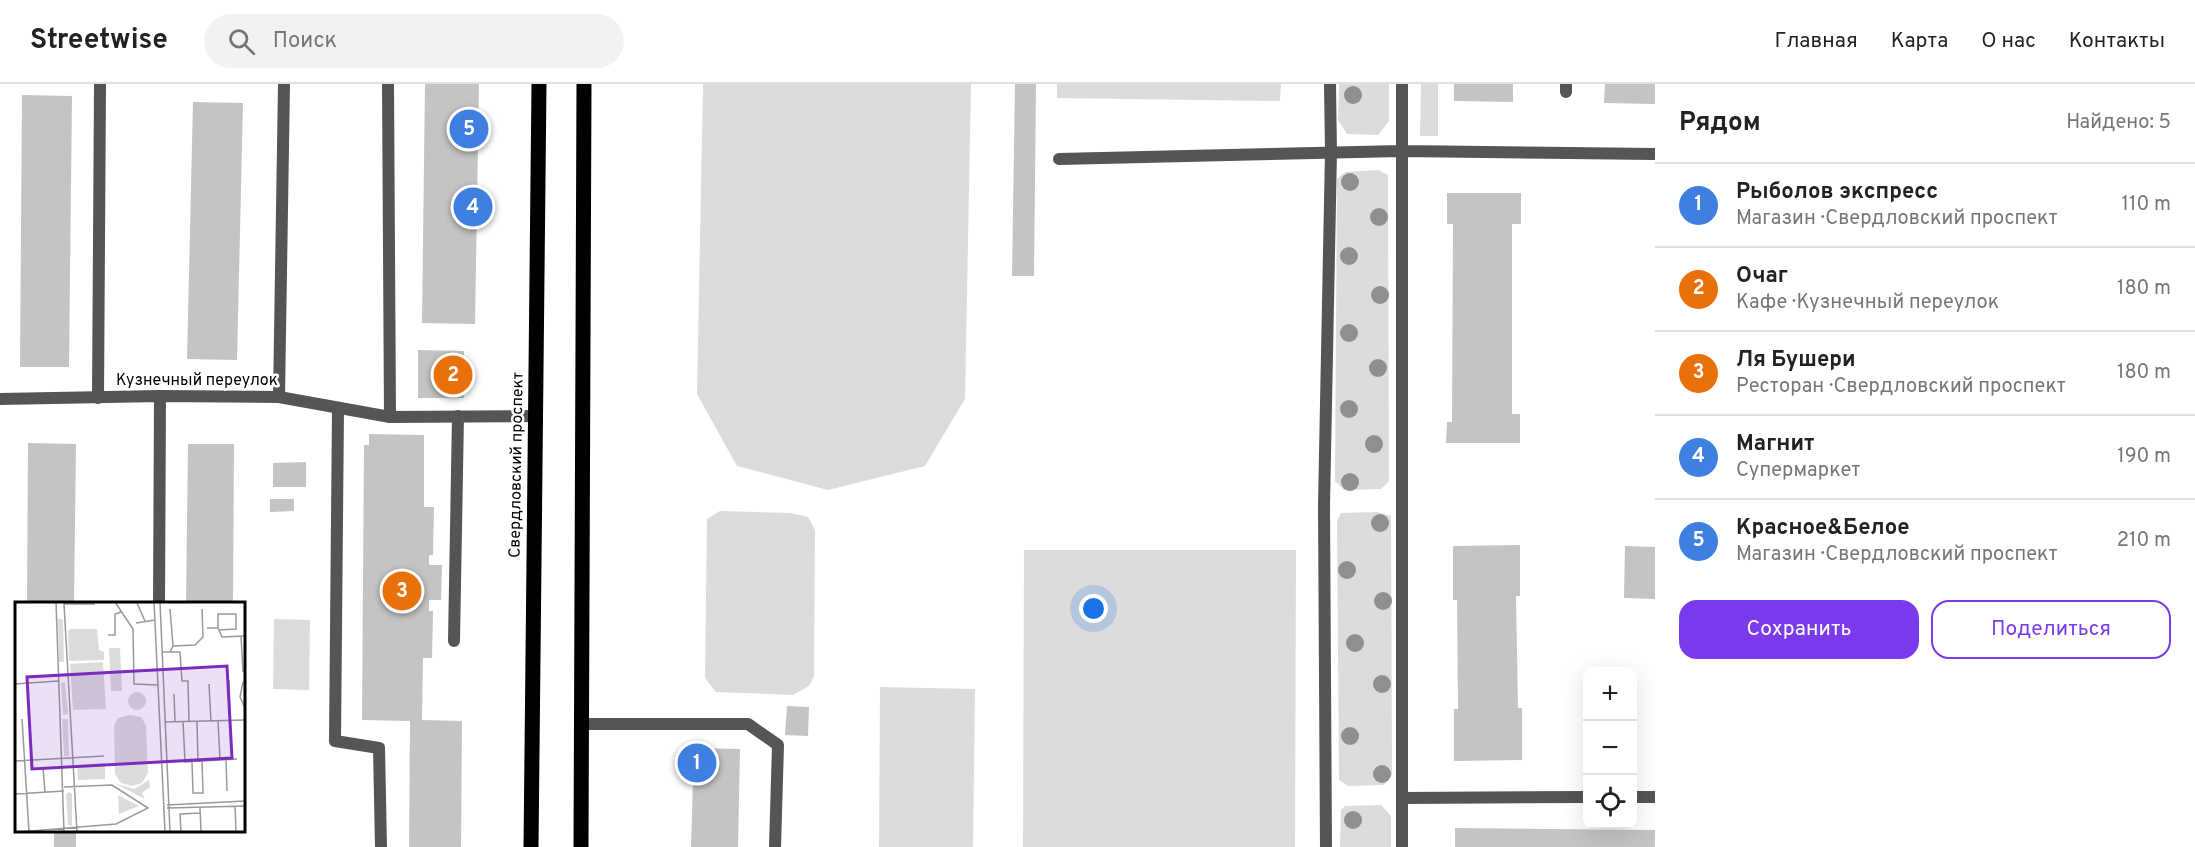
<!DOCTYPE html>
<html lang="ru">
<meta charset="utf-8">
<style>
:root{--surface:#fff;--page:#f2f2f2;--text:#222;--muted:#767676;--line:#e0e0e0;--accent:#7c3aed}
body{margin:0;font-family:Overpass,sans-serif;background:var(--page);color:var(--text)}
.controls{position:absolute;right:18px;bottom:18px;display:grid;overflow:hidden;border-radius:12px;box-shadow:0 6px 24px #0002}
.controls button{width:54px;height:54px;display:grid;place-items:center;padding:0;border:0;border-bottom:2px solid var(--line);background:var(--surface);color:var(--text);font:30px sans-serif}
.you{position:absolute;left:1094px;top:525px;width:21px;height:21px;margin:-15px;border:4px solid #fff;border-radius:50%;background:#1a73e8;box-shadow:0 0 0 9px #1a73e833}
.badge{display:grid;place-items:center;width:39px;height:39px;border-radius:50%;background:var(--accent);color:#fff;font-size:20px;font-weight:700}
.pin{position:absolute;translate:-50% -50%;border:3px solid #fff;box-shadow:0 2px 6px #0006}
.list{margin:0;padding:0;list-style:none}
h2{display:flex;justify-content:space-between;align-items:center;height:78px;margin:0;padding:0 24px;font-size:26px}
h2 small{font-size:20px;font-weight:400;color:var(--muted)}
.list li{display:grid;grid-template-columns:39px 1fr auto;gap:18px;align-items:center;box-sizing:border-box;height:84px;padding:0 24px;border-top:2px solid var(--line)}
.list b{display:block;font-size:22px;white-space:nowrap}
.list p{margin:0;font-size:20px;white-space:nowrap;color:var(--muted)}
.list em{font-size:20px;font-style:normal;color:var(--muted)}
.actions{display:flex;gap:12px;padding:18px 24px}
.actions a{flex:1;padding:14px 0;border:2px solid var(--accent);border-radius:18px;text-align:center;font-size:21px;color:var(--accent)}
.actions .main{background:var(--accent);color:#fff}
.icon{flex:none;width:33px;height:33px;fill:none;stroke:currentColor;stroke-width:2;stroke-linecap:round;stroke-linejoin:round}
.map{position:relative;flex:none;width:1655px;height:763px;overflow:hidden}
header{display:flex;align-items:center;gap:36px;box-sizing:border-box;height:84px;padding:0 30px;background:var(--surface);border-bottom:2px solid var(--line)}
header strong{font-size:28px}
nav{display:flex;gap:33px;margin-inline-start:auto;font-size:21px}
.search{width:420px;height:54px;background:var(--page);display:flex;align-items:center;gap:15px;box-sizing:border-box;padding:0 21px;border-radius:33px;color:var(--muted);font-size:22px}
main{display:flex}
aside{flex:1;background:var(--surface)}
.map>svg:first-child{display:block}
.green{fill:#dcdcdc}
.building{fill:#c4c4c4}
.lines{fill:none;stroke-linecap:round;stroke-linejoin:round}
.lane{stroke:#555;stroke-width:12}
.street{stroke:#555;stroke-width:12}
.primary{stroke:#000;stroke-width:15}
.tree{fill:#8f8f8f}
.labels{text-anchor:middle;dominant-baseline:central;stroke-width:5;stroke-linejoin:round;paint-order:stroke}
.street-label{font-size:16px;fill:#000;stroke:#fff}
.inset-road{fill:none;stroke:#999;stroke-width:1.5}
.view{fill:#7b2cbf;fill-opacity:0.15;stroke:#7b2cbf;stroke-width:3}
.inset-edge{fill:none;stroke:#000;stroke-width:3}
</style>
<header>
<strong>Streetwise</strong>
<div class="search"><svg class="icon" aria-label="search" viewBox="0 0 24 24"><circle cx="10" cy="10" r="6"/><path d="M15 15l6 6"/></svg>Поиск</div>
<nav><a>Главная</a><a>Карта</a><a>О нас</a><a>Контакты</a></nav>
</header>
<main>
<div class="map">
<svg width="1655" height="763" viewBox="0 0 1655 763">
<rect width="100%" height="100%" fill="#fff"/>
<!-- green -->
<path class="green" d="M 703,0 L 971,0 L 965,315 L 925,382 L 828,406 L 737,382 L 697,310 Z
M 1057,0 L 1281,0 L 1280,17 L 1057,14 Z
M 1339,0 L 1389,0 L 1389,37 L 1378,51 L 1347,50 L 1338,36 Z
M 1421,0 L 1438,0 L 1438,52 L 1420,52 Z
M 1378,86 L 1388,91 L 1389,397 L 1381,405 L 1344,406 L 1335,397 L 1337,95 L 1345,88 Z
M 720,427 L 790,429 L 808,433 L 815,446 L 814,592 L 809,602 L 793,611 L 716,608 L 705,594 L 707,435 Z
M 1377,428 L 1391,432 L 1392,691 L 1384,701 L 1348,702 L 1339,696 L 1337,437 L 1341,429 Z
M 1024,466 L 1296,466 L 1295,763 L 1023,763 Z
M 274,535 L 310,536 L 309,606 L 273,605 Z
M 880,603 L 975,605 L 973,763 L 879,763 Z
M 1381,721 L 1391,732 L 1391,763 L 1340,763 L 1341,726 L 1345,722 Z"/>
<!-- building -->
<path class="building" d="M 425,0 L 479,0 L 475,240 L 422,239 Z
M 1015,0 L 1036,0 L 1034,192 L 1012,192 Z
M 1454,0 L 1513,0 L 1513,18 L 1454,17 Z
M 1605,0 L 1655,0 L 1655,20 L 1604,19 Z
M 22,11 L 72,12 L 69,283 L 20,283 Z
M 193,18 L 243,19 L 237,276 L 187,275 Z
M 1447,109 L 1521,109 L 1521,140 L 1512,140 L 1512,330 L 1520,330 L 1520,359 L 1446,359 L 1447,338 L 1452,338 L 1453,140 L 1447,140 Z
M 418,266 L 464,267 L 464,314 L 418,314 Z
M 369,350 L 424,351 L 424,423 L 434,423 L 433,471 L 429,471 L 429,481 L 442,481 L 441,516 L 429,516 L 429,527 L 433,527 L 432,574 L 423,574 L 422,636 L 462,637 L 461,763 L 409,763 L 410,637 L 362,636 L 364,361 L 369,361 Z
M 28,359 L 76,360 L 74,520 L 27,520 Z
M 188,360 L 234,360 L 233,520 L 186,520 Z
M 306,378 L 306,403 L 273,403 L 273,379 Z
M 270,415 L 294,415 L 294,427 L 270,428 Z
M 1520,461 L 1520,512 L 1516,512 L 1518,624 L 1522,624 L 1522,676 L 1454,677 L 1454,625 L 1458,625 L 1457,516 L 1453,516 L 1453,462 Z
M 1625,462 L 1655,463 L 1655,515 L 1624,514 Z
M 787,622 L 809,623 L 808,652 L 785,651 Z
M 694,664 L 740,665 L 738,763 L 691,763 Z
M 1455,744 L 1655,746 L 1655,763 L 1455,763 Z
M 54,746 L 76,746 L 76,763 L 54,763 Z"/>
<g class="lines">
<!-- lane -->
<path class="lane" d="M 388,0 L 390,333
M 1566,0 L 1566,8
M 1059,75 L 1401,67 L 1655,70
M 279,313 L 284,0
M 98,314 L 100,0
M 338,325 L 335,657 L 379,664 L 381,763
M 159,520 L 160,312
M 454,557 L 458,332
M 581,640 L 748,640 L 778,661 L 775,763
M 1632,713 L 1655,713
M 1402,714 L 1588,713
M 1326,763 L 1324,421 L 1331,68 L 1330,0
M 1402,763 L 1402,0"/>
<!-- street -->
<path class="street" d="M 0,315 L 160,312 L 279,313 L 390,333 L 536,332"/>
<!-- primary -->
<path class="primary" d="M 531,763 L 539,0
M 581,763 L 584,0"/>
</g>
<!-- trees -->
<g class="tree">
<circle cx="1353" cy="11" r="9"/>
<circle cx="1350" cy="98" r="9"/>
<circle cx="1379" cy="133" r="9"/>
<circle cx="1349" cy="172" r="9"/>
<circle cx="1380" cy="211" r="9"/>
<circle cx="1349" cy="249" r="9"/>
<circle cx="1378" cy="284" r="9"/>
<circle cx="1349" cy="325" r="9"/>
<circle cx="1374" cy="360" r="9"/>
<circle cx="1350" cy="398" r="9"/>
<circle cx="1380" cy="439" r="9"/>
<circle cx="1347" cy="486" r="9"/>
<circle cx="1383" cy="517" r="9"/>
<circle cx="1355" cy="559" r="9"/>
<circle cx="1382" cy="600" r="9"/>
<circle cx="1350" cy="652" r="9"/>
<circle cx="1382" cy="690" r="9"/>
<circle cx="1353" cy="736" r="9"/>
</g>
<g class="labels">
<!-- street labels -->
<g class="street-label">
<text x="197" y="297">Кузнечный переулок</text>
<text transform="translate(517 381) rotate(-89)">Свердловский проспект</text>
</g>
</g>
<!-- overview -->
<g transform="translate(15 518)">
<rect width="230" height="230" fill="#fff"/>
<path d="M 43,16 L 48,18 L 49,60 L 44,60 ZM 56,27 L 82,27 L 84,48 L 89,50 L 89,58 L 54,59 L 53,29 ZM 94,46 L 105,46 L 107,89 L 96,89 ZM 88,60 L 91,107 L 58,108 L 55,62 ZM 50,80 L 53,112 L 48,113 L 46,81 ZM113 99a9 9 0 1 1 18 0a9 9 0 1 1-18 0ZM 115,113 L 126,115 L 131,123 L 133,171 L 127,181 L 117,184 L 106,181 L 100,172 L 99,124 L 103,116 ZM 47,117 L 53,117 L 54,154 L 49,154 ZM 90,161 L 90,177 L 63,178 L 62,163 ZM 134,178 L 135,185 L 127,191 L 130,197 L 99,181 L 119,187 ZM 54,190 L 57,192 L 57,224 L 53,223 L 51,192 ZM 103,193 L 124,204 L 104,212 Z" fill="#dcdcdc"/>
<path class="inset-road" d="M 41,0 L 49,230M 100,0 L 118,27 L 119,82 L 143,83M 139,0 L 150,230M 145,0 L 155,230M 122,1 L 130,19M 155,7 L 158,44M 121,21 L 140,18M 192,26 L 203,26 L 207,35 L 230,34M 203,28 L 221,27 L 221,12 L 203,12 L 203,26M 93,33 L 100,33 L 100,12 L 106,10M 226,34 L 228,70M 148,50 L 165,50 L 167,79 L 173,79 L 174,119M 155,50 L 158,44 L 180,43 L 188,35 L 187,7M 214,78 L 215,118M 228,80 L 225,95 L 230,106M 0,82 L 43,79M 194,82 L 196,120M 159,92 L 160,119M 7,117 L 14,230M 168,119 L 170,160 L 222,157M 203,119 L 205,158M 150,120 L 230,118M 182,120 L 183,159M 211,158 L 212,189M 0,159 L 89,154M 177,160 L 178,191 L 188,191 L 187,159M 28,165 L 30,190M 0,192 L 49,189M 152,203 L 230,199M 220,204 L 221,230M 152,206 L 230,204M 185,206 L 186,230M 4,230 L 101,222 L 133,206 L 97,183 L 49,185M 62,230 L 49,2 L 80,2M 166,230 L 165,212 L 185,211"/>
<path class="view" d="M 212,64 L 217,156 L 17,167 L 12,75 Z"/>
<rect width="230" height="230" class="inset-edge"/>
</g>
</svg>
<div class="controls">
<button>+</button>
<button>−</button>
<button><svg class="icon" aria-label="locate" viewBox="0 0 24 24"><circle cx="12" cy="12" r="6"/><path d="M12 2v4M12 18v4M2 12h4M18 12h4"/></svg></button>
</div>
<div class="you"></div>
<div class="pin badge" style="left:697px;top:679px;background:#3f7fe0">1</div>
<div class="pin badge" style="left:453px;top:291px;background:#e8710a">2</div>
<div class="pin badge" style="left:402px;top:507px;background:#e8710a">3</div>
<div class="pin badge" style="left:473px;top:123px;background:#3f7fe0">4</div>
<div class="pin badge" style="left:469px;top:45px;background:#3f7fe0">5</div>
</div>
<aside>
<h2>Рядом<small>Найдено: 5</small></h2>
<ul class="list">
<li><span class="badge" style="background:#3f7fe0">1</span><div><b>Рыболов экспресс</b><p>Магазин · Свердловский проспект</p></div><em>110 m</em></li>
<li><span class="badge" style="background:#e8710a">2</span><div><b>Очаг</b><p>Кафе · Кузнечный переулок</p></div><em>180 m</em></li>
<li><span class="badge" style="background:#e8710a">3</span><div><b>Ля Бушери</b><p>Ресторан · Свердловский проспект</p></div><em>180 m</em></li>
<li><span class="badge" style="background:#3f7fe0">4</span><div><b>Магнит</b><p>Супермаркет</p></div><em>190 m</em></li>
<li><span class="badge" style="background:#3f7fe0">5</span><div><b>Красное&amp;Белое</b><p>Магазин · Свердловский проспект</p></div><em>210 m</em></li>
</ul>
<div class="actions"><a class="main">Сохранить</a><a>Поделиться</a></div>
</aside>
</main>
